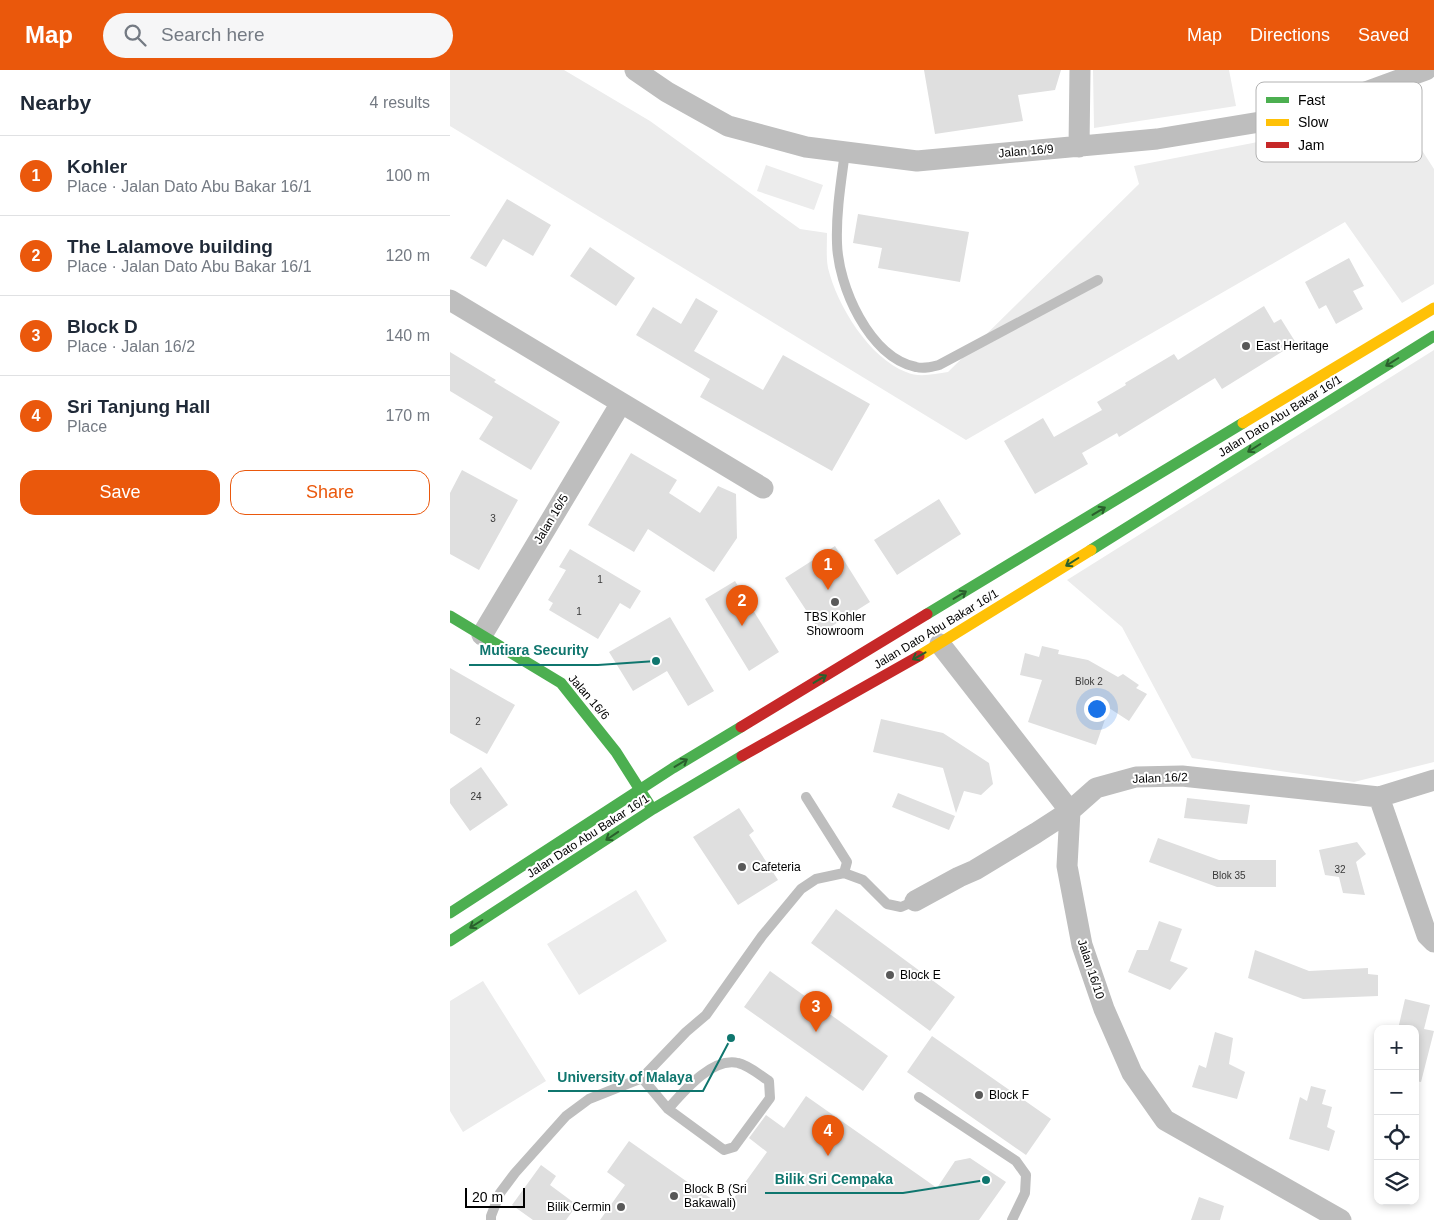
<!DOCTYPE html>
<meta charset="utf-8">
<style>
:root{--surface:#fff;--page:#f6f6f7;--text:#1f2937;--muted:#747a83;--line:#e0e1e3;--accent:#ea580c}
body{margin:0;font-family:Arial,sans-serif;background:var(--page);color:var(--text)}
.controls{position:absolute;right:15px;bottom:15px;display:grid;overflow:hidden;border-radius:10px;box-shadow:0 2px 8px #0003}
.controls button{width:45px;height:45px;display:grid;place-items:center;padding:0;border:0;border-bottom:1px solid var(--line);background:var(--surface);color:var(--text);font:25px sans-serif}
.scale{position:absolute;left:15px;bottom:12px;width:60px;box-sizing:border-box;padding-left:5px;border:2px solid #000;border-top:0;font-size:14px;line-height:18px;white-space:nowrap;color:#000;-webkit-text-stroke:4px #fff;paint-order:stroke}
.you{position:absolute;left:646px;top:638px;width:18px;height:18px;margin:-12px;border:4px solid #fff;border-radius:50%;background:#1a73e8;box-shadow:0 0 0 8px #1a73e833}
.badge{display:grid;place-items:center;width:32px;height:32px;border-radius:50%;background:var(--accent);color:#fff;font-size:16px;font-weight:700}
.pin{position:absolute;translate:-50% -41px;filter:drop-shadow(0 1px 2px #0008)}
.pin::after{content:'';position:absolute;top:26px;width:18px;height:15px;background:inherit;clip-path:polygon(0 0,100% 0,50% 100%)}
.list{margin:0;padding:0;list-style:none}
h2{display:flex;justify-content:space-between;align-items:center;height:65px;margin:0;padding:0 20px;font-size:21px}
h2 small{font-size:16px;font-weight:400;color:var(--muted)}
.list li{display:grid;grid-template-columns:32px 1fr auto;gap:15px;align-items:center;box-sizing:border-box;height:80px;padding:0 20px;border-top:1px solid var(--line)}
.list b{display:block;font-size:19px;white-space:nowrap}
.list p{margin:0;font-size:16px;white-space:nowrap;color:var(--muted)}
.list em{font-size:16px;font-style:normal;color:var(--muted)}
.actions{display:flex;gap:10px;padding:15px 20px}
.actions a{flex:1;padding:11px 0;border:1px solid var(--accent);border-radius:15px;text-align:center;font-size:18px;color:var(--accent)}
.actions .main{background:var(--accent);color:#fff}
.icon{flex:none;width:28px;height:28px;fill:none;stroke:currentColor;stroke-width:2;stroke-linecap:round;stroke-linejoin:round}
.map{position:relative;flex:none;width:984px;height:1150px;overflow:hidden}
header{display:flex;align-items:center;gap:30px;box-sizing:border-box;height:70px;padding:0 25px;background:var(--accent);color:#fff}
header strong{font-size:24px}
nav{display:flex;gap:28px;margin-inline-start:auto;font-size:18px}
.search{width:350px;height:45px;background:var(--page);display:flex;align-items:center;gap:12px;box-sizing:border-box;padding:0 18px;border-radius:28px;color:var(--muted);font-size:19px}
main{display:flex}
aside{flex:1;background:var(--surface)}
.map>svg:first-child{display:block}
.green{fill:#ececec}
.building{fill:#dfdfdf}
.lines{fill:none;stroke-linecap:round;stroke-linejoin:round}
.lane{stroke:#bebebe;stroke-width:10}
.street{stroke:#bebebe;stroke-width:21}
.fast{stroke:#4caf50;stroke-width:11}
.slow{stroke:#ffc107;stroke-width:11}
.jam{stroke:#c62828;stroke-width:11}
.oneway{stroke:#2a602c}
.poi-dot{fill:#595959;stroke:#fff;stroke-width:2}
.labels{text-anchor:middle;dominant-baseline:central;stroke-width:4;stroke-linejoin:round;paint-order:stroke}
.number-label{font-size:10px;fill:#383838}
.street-label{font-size:12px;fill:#000;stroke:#fff}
.poi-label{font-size:12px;fill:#000;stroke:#fff;text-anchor:start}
.key{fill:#fff;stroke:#b2b2b2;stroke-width:1}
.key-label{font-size:14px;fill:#000}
.leader{fill:none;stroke:#0f766e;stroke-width:2}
.callout-dot{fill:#0f766e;stroke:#fff;stroke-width:2}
.callout-label{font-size:14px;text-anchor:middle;font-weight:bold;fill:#0f766e;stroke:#fff;stroke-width:4;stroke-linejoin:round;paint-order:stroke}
</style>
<header>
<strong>Map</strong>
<div class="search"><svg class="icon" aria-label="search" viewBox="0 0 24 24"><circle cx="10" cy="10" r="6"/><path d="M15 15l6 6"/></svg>Search here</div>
<nav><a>Map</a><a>Directions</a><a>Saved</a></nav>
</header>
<main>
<aside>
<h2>Nearby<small>4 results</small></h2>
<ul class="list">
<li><span class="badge">1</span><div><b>Kohler</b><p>Place · Jalan Dato Abu Bakar 16/1</p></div><em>100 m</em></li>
<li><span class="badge">2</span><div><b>The Lalamove building</b><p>Place · Jalan Dato Abu Bakar 16/1</p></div><em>120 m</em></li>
<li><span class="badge">3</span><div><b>Block D</b><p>Place · Jalan 16/2</p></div><em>140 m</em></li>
<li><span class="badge">4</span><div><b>Sri Tanjung Hall</b><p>Place</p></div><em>170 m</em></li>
</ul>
<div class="actions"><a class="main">Save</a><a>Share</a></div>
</aside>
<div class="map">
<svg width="984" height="1150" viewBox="0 0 984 1150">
<rect width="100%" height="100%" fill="#fff"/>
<!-- green -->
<path class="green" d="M 0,0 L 114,0 L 200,51 L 350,159 L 377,163 C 377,174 376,187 378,198 C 387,235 419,288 456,302 C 469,308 484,304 498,302 L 689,114 L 684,96 L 823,69 L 942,34 L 984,99 L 984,214 L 952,233 L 895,152 L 516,370 L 0,56 Z
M 643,0 L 779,0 L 786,36 L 644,58 Z
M 316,95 L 373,115 L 364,140 L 307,121 Z
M 984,280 L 984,692 L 904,712 L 742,688 L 672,557 L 617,510 Z
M 186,820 L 217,871 L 129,925 L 97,874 Z
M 33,911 L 96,1011 L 13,1062 L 0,1041 L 0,931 Z"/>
<!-- building -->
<path class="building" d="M 474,0 L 611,0 L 605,20 L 568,25 L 573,51 L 485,64 Z
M 57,129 L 101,155 L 83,186 L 53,169 L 36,197 L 20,188 Z
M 408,144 L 519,162 L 510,212 L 428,198 L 432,178 L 403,173 Z
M 140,177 L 185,208 L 166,236 L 120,206 Z
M 899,188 L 914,216 L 903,221 L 913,239 L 886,254 L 876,235 L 869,239 L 855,212 Z
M 246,228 L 268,241 L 244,281 L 313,320 L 333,285 L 420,334 L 382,401 L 250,327 L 260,309 L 186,265 L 203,237 L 231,254 Z
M 814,236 L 824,253 L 831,249 L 846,273 L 772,319 L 765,308 L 669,367 L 667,363 L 632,383 L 638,394 L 585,424 L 554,371 L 593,348 L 604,367 L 652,340 L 647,332 L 676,315 L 675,313 L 724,284 L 728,290 Z
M 0,282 L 46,310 L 44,312 L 110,352 L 81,400 L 29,369 L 43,347 L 0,321 Z
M 181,383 L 227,410 L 219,423 L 250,443 L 268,416 L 286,424 L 287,468 L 264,502 L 198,459 L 184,482 L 138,455 Z
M 12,400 L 68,430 L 29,500 L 0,484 L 0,423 Z
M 489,429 L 511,464 L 447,505 L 424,470 Z
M 385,476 L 420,532 L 371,563 L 335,508 Z
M 120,479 L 191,521 L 180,539 L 170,533 L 148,569 L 99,540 L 103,533 L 98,530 L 116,500 L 109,497 Z
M 285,511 L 329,582 L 299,601 L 255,529 Z
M 220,547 L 264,621 L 238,636 L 217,601 L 183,621 L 159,582 Z
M 592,576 L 609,580 L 608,584 L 638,590 L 668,607 L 673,604 L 689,615 L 686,618 L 697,624 L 679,651 L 659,638 L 646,675 L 578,652 L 592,610 L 570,605 L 575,583 L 589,587 Z
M 0,598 L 65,635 L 37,684 L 0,663 Z
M 431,649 L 493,663 L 539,693 L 543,714 L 531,725 L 514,721 L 506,743 L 493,698 L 423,682 Z
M 31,697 L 58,735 L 20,761 L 0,733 L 0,719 Z
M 448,723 L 505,746 L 499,760 L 442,737 Z
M 737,728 L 800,735 L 797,754 L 734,748 Z
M 289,738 L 304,761 L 299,765 L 328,810 L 288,835 L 243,767 Z
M 708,768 L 769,790 L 826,790 L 826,817 L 767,817 L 699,792 Z
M 907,772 L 916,784 L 906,792 L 915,825 L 893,823 L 889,807 L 875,805 L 869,780 Z
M 386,839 L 505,927 L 480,961 L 361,873 Z
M 709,851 L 732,859 L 720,891 L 738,898 L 720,920 L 678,902 L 687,880 L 698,880 Z
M 805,880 L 859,901 L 918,898 L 918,904 L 928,905 L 928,926 L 853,929 L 798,908 Z
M 320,901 L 438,986 L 413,1021 L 294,937 Z
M 955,929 L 980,935 L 974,959 L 984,961 L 971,1012 L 965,1011 L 965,959 L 948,959 Z
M 765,962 L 783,968 L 779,994 L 795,1002 L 787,1029 L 742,1017 L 749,995 L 756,998 Z
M 482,966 L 601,1049 L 576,1085 L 457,1002 Z
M 861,1016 L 876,1020 L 872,1034 L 882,1037 L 877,1057 L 885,1061 L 879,1081 L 839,1069 L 850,1027 L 857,1031 Z
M 356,1026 L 487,1118 L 505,1091 L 520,1088 L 556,1112 L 529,1150 L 150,1150 L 175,1115 L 157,1102 L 179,1071 L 276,1139 L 317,1082 L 299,1068 L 316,1045 L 334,1058 Z
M 91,1095 L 106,1106 L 100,1115 L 127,1135 L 116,1150 L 83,1150 L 62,1135 Z
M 749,1127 L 774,1136 L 770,1150 L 741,1150 Z"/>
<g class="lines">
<!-- lane -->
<path class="lane" d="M 395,82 C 391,112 386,142 387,173 C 388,216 419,287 466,297 C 474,299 481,297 489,295 L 648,210
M 356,727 L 397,792 L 394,803
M 192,1008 L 218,1039 L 274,1080 L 284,1077 L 320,1028 L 319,1011 C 310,1005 298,995 288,993 C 262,987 234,1021 218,1039
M 469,1027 L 566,1091 L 576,1105 L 575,1123 L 562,1150
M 41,1150 L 41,1146 L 50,1123 L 65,1103 L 116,1046 L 139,1029 L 192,1008 L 236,962 L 256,945 L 312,866 L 351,819 L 366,809 L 394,803 L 413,810 L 437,834 L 451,837 L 465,831"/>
<!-- street -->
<path class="street" d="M 185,0 L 217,22 L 278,56 L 356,77 L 467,91 L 707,69 L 810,52 L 888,32 L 976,0
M 629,77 L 630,0
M 0,230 L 313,418
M 32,565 L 171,333
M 490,574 L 620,741 L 617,796 L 632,875 L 654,939 L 682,1003 L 715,1050 L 891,1150
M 984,710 L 929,727 L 977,865 L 984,872
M 465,831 L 509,807 L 525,800 L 586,763 L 620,741 L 646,718 L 686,707 L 732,706 L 929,727"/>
<!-- fast -->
<path class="fast" d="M 641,480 L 984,266
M 477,544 L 793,353
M 0,546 L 111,613 L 166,682 L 199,734
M 0,843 L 223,698 L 291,657
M 0,871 L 203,739 L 292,686"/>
<!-- slow -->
<path class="slow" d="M 793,353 L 984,238
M 469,586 L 641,480"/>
<!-- jam -->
<path class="jam" d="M 291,657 L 477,544
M 292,686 L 469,586"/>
</g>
<!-- one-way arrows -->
<defs><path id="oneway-shaft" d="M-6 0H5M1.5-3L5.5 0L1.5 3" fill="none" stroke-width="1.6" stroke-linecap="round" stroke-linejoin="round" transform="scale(1.25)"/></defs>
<g class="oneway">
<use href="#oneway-shaft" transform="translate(942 292) rotate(148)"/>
<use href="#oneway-shaft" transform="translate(804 378) rotate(148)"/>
<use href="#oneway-shaft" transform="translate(649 441) rotate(-31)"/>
<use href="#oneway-shaft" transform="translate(622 492) rotate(148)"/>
<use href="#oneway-shaft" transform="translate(510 525) rotate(-31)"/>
<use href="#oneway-shaft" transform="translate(469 586) rotate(151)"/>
<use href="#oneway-shaft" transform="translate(370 609) rotate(-31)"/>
<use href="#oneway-shaft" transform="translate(231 693) rotate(-31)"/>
<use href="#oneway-shaft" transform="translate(162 766) rotate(146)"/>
<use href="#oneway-shaft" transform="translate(26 854) rotate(148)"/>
</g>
<!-- markers -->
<g class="poi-dot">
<circle cx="796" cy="276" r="5"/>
<circle cx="385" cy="532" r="5"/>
<circle cx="292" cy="797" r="5"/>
<circle cx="440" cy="905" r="5"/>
<circle cx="529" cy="1025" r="5"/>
<circle cx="224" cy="1126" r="5"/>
<circle cx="171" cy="1137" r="5"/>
</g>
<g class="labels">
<!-- number labels -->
<g class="number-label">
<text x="43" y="448">3</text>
<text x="150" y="509">1</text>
<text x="129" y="541">1</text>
<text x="639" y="611">Blok 2</text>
<text x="28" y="651">2</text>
<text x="26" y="726">24</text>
<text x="890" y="799">32</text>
<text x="779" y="805">Blok 35</text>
</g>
<!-- street labels -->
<g class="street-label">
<text transform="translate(576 81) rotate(-5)">Jalan 16/9</text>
<text transform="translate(830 346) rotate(-32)">Jalan Dato Abu Bakar 16/1</text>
<text transform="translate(101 449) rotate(-59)">Jalan 16/5</text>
<text transform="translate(486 559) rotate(-31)">Jalan Dato Abu Bakar 16/1</text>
<text transform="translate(139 627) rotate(49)">Jalan 16/6</text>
<text transform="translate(710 708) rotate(-2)">Jalan 16/2</text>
<text transform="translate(138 766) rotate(-33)">Jalan Dato Abu Bakar 16/1</text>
<text transform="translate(641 899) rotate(72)">Jalan 16/10</text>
</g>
<!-- poi labels -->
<g class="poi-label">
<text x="806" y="276">East Heritage</text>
<text x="385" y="547" text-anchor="middle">TBS Kohler<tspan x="385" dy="14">Showroom</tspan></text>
<text x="302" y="797">Cafeteria</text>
<text x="450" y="905">Block E</text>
<text x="539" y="1025">Block F</text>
<text x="234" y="1119">Block B (Sri<tspan x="234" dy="14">Bakawali)</tspan></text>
<text x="161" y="1137" text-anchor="end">Bilik Cermin</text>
</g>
</g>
<!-- legend -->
<rect x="806" y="12" width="166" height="80" rx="8" class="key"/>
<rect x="816" y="27" width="23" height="6" fill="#4caf50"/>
<rect x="816" y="49" width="23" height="7" fill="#ffc107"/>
<rect x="816" y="72" width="23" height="6" fill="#c62828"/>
<g class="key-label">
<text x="848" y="35">Fast</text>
<text x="848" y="57">Slow</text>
<text x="848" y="80">Jam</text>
</g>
<!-- callouts -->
<path class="leader" d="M206 591L148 595H19M281 968L253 1021H98M536 1110L453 1123H315"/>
<g class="callout-dot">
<circle cx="206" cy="591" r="5"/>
<circle cx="281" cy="968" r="5"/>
<circle cx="536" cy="1110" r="5"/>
</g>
<g class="callout-label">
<text x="84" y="585">Mutiara Security</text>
<text x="175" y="1012">University of Malaya</text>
<text x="384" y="1114">Bilik Sri Cempaka</text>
</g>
</svg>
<div class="controls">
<button>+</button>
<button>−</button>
<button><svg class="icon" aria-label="locate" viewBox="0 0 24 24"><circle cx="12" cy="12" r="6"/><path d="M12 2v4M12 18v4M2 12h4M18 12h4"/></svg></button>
<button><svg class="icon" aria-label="layers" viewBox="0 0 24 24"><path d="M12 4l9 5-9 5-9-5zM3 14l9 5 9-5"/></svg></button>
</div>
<div class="scale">20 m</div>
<div class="you"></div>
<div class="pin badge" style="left:378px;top:520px">1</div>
<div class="pin badge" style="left:292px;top:556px">2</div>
<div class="pin badge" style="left:366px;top:962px">3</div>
<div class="pin badge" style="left:378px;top:1086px">4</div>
</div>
</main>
